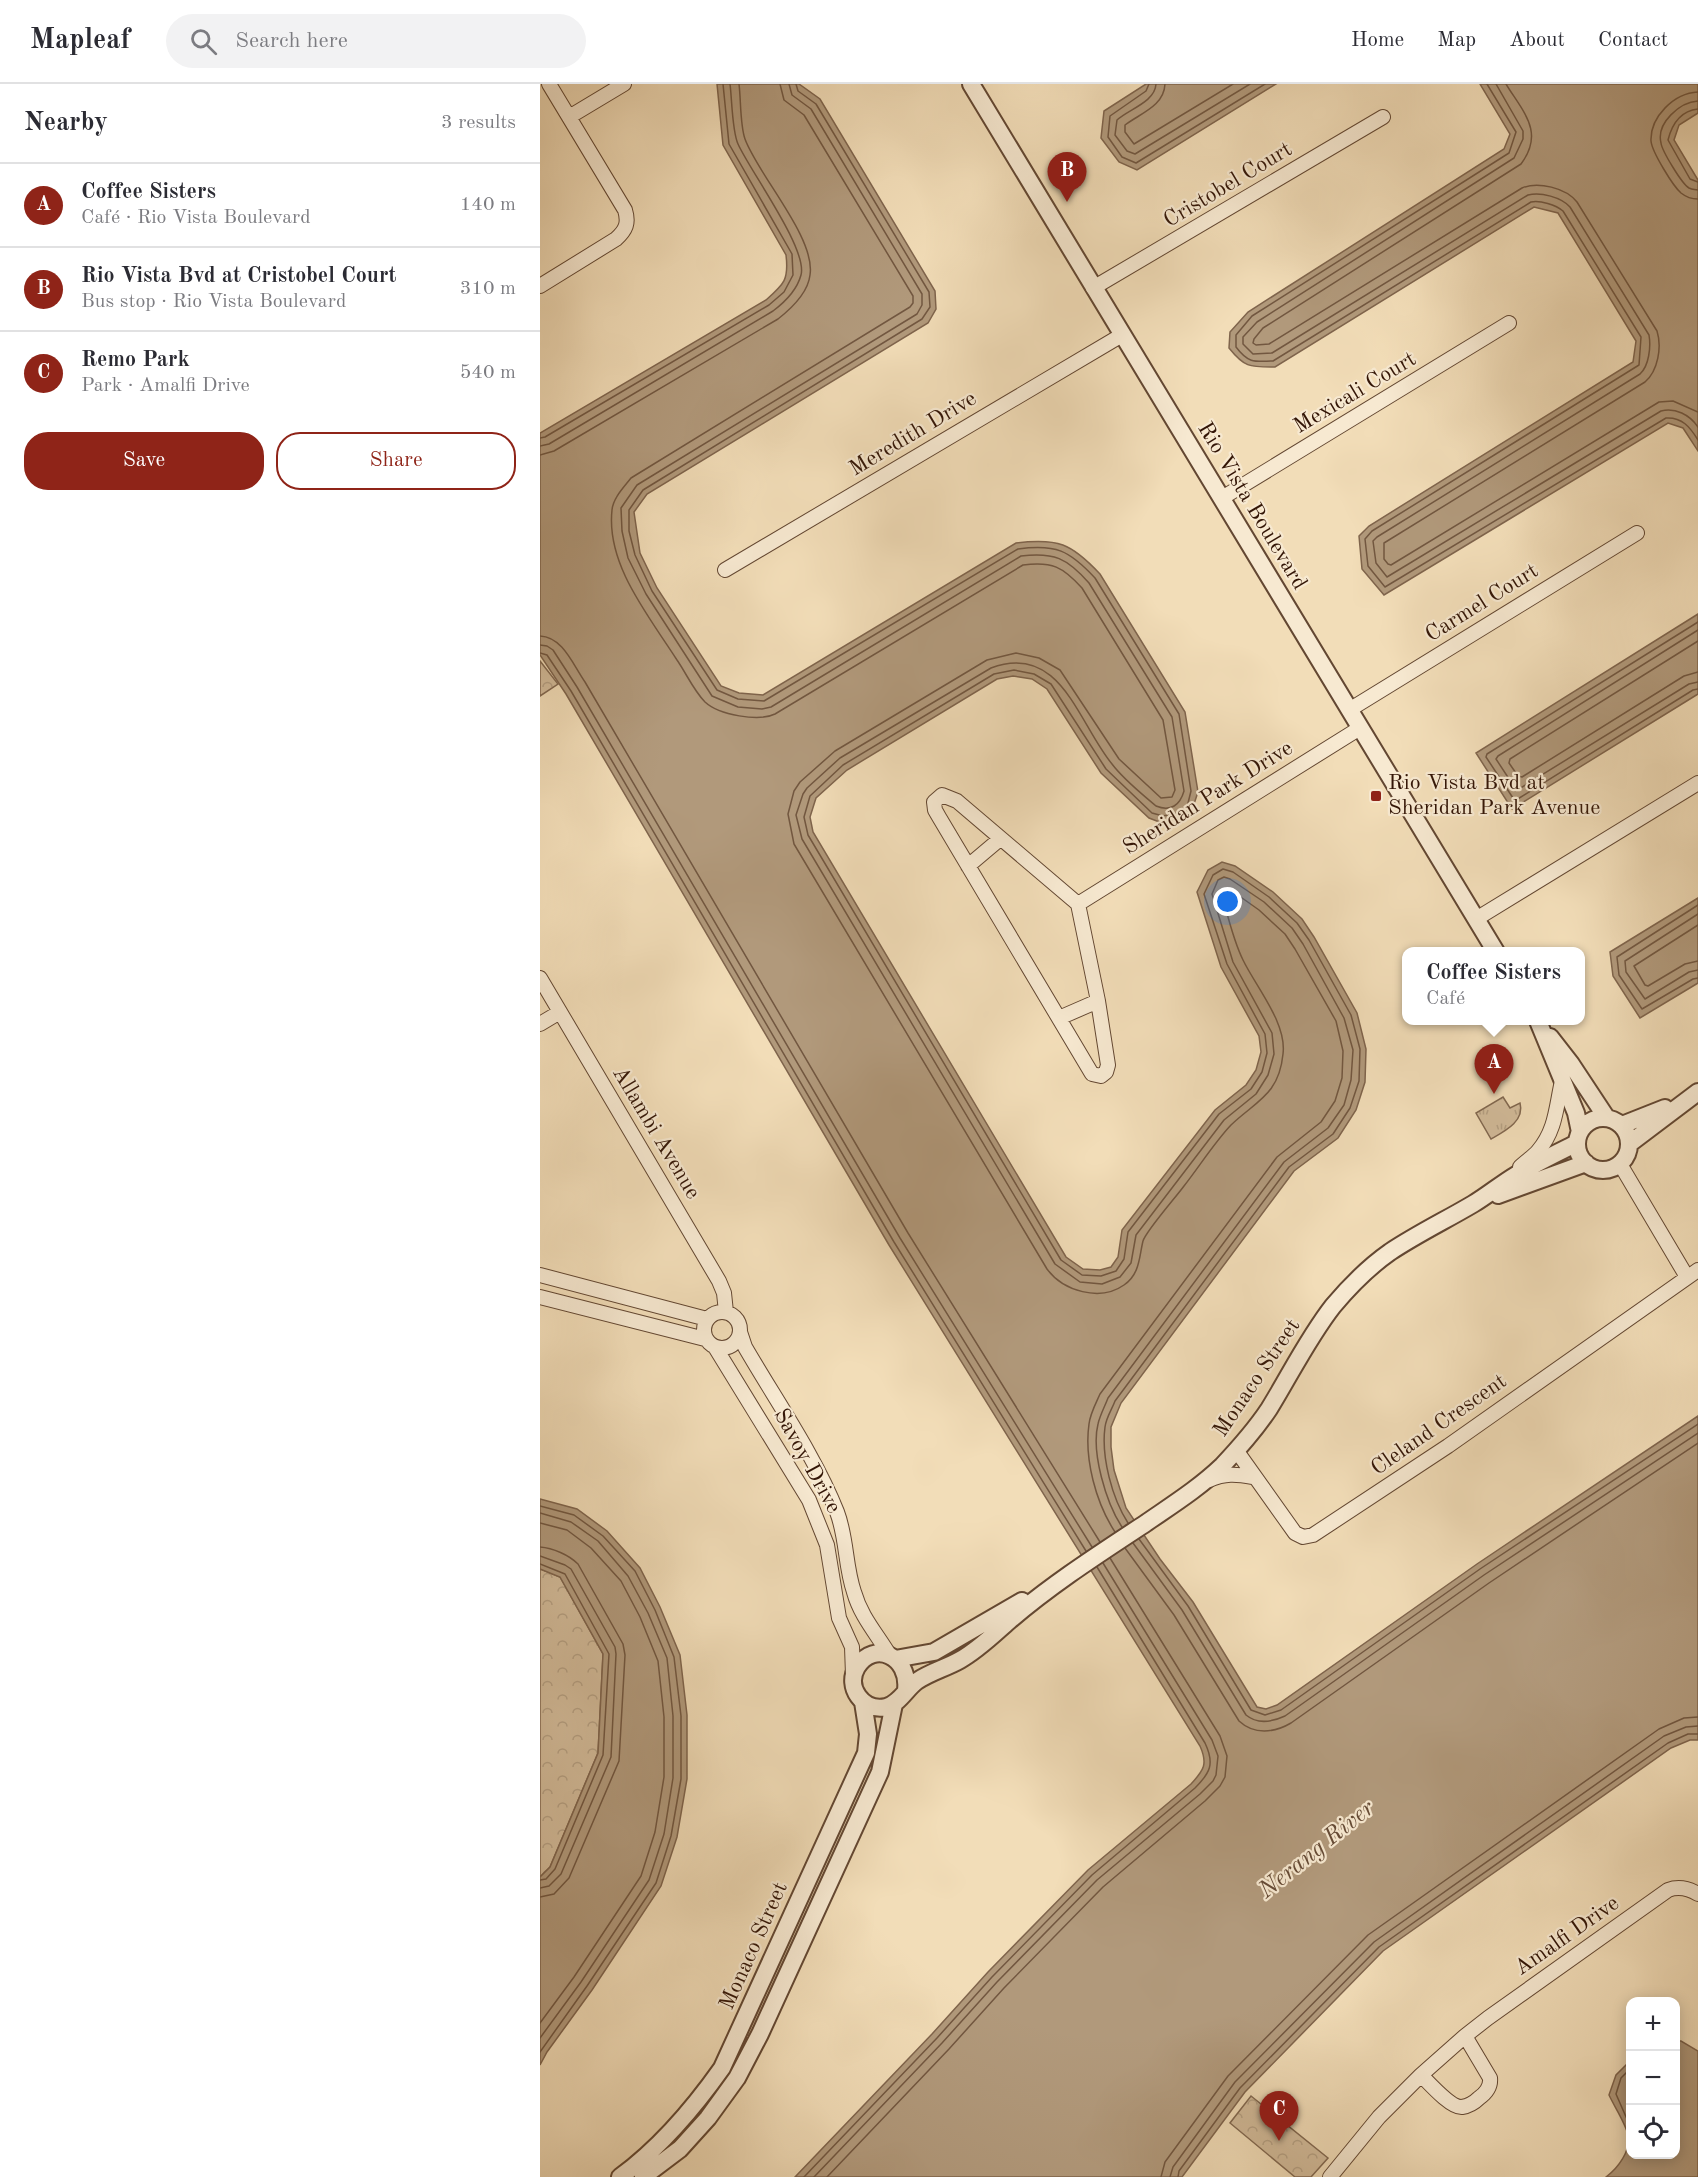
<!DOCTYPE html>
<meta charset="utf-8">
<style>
:root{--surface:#fff;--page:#f2f2f3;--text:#2b2b33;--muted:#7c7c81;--line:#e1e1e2;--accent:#8f2418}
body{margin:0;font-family:"Old Standard TT",serif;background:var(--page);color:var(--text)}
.controls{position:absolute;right:18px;bottom:18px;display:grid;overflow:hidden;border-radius:12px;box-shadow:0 3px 15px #0003}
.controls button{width:54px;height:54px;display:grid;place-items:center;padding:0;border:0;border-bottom:2px solid var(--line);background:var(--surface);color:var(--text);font:30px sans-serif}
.you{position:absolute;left:688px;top:818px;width:21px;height:21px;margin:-15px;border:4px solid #fff;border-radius:50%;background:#1a73e8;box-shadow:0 0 0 9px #1a73e833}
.badge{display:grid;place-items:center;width:39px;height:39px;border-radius:50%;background:var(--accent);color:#fff;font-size:20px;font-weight:700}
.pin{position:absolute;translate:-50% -50px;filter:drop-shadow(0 2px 3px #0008)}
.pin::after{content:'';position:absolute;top:32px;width:21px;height:18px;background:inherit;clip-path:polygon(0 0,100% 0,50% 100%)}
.popup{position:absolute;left:862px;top:863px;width:183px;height:78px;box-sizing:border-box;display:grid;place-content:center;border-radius:12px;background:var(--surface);filter:drop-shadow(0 2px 4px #0005);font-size:20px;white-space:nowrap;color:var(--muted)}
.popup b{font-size:22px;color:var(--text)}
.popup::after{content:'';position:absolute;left:50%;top:100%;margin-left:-12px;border:12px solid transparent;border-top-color:var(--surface)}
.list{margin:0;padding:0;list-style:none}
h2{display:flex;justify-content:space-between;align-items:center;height:78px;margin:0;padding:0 24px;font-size:26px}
h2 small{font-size:20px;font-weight:400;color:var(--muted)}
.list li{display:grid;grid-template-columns:39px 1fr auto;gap:18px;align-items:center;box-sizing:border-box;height:84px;padding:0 24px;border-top:2px solid var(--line)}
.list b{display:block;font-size:22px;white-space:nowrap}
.list p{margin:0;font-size:20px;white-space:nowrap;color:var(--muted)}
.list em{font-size:20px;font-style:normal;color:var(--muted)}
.actions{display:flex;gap:12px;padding:18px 24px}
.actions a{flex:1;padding:14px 0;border:2px solid var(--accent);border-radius:24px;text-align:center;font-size:21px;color:var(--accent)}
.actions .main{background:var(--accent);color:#fff}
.icon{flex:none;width:33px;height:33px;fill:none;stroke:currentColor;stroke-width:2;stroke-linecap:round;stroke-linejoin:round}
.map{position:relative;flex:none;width:1158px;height:2093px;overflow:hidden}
header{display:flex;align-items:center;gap:36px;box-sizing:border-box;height:84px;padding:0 30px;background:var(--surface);border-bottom:2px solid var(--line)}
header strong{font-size:28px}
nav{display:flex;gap:33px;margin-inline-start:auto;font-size:21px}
.search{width:420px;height:54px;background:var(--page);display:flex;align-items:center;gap:15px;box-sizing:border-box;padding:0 21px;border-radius:33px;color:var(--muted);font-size:22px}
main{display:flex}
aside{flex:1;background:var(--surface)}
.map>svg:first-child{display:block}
.grass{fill:url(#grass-tufts);stroke:#826850;stroke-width:1.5}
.park{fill:url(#park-crowns);stroke:#826850;stroke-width:1.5}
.water{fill:#b1997b;stroke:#7f644c;stroke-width:1.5}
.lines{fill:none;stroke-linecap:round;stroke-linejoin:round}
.shore{stroke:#725740;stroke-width:1.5}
.minor-casing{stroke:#634732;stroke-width:16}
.tertiary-casing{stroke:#634732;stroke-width:20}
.minor{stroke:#f7e9d1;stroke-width:14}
.tertiary{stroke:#f7e9d1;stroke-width:16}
.poi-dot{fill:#8f2418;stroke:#f7e9d1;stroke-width:2}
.labels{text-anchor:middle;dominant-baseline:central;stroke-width:4.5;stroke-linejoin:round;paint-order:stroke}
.street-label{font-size:22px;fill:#331506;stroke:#f7e9d1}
.poi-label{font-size:22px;fill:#331506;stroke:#f7e9d1;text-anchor:start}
.water-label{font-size:24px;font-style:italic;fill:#654a35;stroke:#f7e9d1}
</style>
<header>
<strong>Mapleaf</strong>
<div class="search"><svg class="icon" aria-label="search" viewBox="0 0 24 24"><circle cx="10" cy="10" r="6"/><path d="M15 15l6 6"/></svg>Search here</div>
<nav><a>Home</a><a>Map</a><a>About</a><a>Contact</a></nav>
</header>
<main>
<aside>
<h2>Nearby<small>3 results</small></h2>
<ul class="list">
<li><span class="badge">A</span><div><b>Coffee Sisters</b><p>Café · Rio Vista Boulevard</p></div><em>140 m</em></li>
<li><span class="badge">B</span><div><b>Rio Vista Bvd at Cristobel Court</b><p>Bus stop · Rio Vista Boulevard</p></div><em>310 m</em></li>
<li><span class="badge">C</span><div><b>Remo Park</b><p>Park · Amalfi Drive</p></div><em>540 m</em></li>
</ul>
<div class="actions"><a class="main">Save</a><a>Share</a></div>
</aside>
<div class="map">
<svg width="1158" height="2093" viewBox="0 0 1158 2093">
<defs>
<pattern id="grass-tufts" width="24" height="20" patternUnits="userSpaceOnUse" patternTransform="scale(1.5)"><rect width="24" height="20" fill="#d2bb9a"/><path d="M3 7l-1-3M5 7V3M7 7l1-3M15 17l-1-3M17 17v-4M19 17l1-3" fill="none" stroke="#b5a083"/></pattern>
<pattern id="park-crowns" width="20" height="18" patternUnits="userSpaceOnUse" patternTransform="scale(1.5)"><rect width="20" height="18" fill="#d2bb9a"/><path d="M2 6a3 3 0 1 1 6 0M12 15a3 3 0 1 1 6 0" fill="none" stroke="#b5a083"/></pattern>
</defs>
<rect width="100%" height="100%" fill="#f2ddb8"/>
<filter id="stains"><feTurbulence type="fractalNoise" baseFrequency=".00333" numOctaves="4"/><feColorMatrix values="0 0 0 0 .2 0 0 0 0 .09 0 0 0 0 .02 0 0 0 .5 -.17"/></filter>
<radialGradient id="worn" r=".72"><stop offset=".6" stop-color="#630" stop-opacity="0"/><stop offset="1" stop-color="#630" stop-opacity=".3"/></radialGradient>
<!-- grass -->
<path class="grass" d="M 963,1013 L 970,1024 L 980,1019 C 985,1037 965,1047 951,1055 L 936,1029 Z"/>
<!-- park -->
<path class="park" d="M 0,577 L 18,600 L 0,612 Z
M 0,1485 L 20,1493 L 63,1570 L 58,1669 L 10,1783 L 0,1793 Z
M 711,2012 L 788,2074 L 771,2093 L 755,2093 L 690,2039 Z"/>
<!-- water -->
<path class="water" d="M 177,0 L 259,0 L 280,15 L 395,207 L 396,225 L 388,239 L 107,410 L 94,428 L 100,469 L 117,504 L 181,602 L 199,609 L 223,611 L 476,459 C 518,454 531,459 560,490 L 645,628 L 658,708 L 652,726 L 640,735 L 622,739 L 609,734 L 561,689 L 507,605 L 492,595 L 473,592 L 457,595 L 307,686 L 276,714 L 270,733 L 273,748 L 526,1173 L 543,1185 L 560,1186 L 571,1183 L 578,1173 L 582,1146 L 675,1026 L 706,1001 L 716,986 L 721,968 L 719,952 L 681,883 L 657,808 L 668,786 L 682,778 L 695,782 L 733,808 L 762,835 L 774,853 L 817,929 L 826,965 L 825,998 L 816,1026 L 798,1054 L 754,1087 L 581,1319 L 571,1343 L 571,1363 L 574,1386 L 586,1424 L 620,1475 L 653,1518 L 717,1623 L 726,1625 L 737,1621 L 937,1480 L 1158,1332 L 1158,1656 L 1150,1656 L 1131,1664 L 843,1867 L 705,2008 L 642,2093 L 255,2093 L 392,1950 L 448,1888 L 548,1786 L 651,1700 C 664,1686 668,1680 660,1662 L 349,1161 L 26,610 L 0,571 L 0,349 L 226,216 C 244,200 249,196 246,171 L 183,61 Z
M 606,0 L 736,0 L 597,86 L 579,78 L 561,54 L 564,27 Z
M 940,0 L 1158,0 L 1158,29 L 1139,41 L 1134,56 L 1158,96 L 1158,367 L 1143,344 L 1128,339 L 844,511 L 822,485 L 819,452 L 829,442 L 1093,278 L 1096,257 L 1018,129 L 994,123 L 735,283 C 710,283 705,284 689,264 L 690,248 L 708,228 L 964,65 L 970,50 Z
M 1158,530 L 1158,610 L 972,725 L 936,669 Z
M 1158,814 L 1158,899 L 1100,934 L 1073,892 L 1070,868 Z
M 0,1415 L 37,1425 L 67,1447 L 100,1484 L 120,1523 L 140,1571 L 147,1631 L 147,1695 L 137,1753 L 121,1802 L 52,1906 L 7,1968 L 0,1981 L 0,1793 L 10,1783 L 58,1669 L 63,1570 L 20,1493 L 0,1485 Z
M 1136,1957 L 1141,1957 L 1158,1967 L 1158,2093 L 1066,2093 C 1078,2084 1091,2067 1088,2051 C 1086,2040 1074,2022 1069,2011 L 1076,1991 L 1090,1977 L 1090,2070 L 1136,2070 Z"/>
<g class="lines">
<!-- shore -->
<path class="shore" d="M 240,0 L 244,16 L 264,31 L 373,212 L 373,219 L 370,223 L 91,394 C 84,403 73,414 72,426 C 66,481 109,532 137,576 C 146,589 154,607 165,618 C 179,631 219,638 235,630 L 483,481 C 512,477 523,483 542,504 L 623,636 L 635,706 L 632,713 L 621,714 L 579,675 L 520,586 L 499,574 L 476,569 L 447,576 L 295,667 L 260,698 L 254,707 L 248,730 L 254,760 L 507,1185 C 523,1207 560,1218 584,1201 C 600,1190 599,1173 603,1157 C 606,1147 636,1113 644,1102 C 659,1083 674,1059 691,1041 C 716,1017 739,1011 743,970 C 747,939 716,903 703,876 C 693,856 688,832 682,811 L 685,804 L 688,804 L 719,826 L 745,850 L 755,865 L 796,937 L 803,967 L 802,994 L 795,1017 L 781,1038 L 737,1073 L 560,1310 C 556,1319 550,1330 549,1340 C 544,1375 556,1419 575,1448
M 249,0 L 252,11 L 271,25 L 382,210 L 382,221 L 377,230 L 97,401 L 81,424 L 82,447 L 88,474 L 106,510 L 172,612 L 198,623 L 222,625 L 231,623 L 481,472 C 514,468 527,474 549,499 L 632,633 L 644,707 C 640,721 631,728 616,722 C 601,709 584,696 572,680 C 538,639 521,558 451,584 L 300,674 L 267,704 L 263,710 L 256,731 L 262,755 L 515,1180 L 540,1198 L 562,1200 L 580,1193 L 591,1179 L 596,1151 L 684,1036 L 716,1010 L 728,991 L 734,970 L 732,949 L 693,878 L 672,810 L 678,796 L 684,793 L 690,795 L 724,818 L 752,844 L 763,860 L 804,934 L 813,966 L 811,996 L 804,1021 L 788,1044 L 744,1078 L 568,1314 C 565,1322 560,1331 558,1340 C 551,1368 566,1419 582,1443
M 256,0 L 258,7 L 276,20 L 389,208 L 390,223 L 382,235 L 103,406 L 89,426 L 89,447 L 95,471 L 112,507 L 177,606 L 198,615 L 224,617 L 478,465 C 516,460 529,466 555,494 L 639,630 L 651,707 L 647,723 L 638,729 L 623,732 L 612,729 L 566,685 L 511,600 L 494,590 L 474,586 L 454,590 L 303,681 L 270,712 L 264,733 L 268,751 L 521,1176 L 542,1191 L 561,1192 L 576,1187 L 584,1175 L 588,1148 L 679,1030 L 711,1005 L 722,988 L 727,969 L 725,950 L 687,880 L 664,810 L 673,791 L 683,785 L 693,788 L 729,813 L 757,839 L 769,856 L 811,931 L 820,965 L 819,997 L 810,1024 L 793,1050 L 749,1083 L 575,1317 C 572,1325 566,1334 565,1343 C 561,1373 572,1414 588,1439
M 609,0 L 606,7 L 570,32 L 568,53 L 582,73 L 596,79 L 725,0
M 616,0 C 615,18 589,25 577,36 L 575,51 L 587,67 L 595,70 L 710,0
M 625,0 C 624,22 601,29 585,41 L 585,48 L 594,60 L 693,0
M 947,0 L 976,48 L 969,69 L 712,232 L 696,251 L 696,263 C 708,279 714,278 733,277 L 991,118 C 1000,116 1016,121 1023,127 L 1101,253 L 1099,281 L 832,447 L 825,455 L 828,482 L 845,503 L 1126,334 C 1142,333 1150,343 1158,356
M 956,0 L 983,47 L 983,55 L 974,74 L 717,238 L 703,253 L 703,260 L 713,270 L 732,269 L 988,111 C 1001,108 1021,113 1030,123 L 1109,251 C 1111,263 1109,282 1100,290 L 837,453 L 833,457 L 836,479 L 847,493 L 1121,327 C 1135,323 1150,331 1158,343
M 966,0 C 983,28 1005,48 981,80 L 723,244 L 714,255 L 713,259 L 716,261 L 729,260 L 982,104 C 998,97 1026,104 1037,118 L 1117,247 C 1122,263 1118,287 1105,298 L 844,459 L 844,475 L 848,480 L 851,481 L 1119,318 L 1133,317 L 1158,328
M 1158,8 C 1134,9 1110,33 1111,57 C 1112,68 1133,102 1141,109 C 1146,113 1152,115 1158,115
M 1158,17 C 1140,18 1116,39 1121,59 C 1122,67 1142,100 1149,104 C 1153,106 1154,105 1158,106
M 1158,25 C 1140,27 1132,40 1128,56 L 1150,95 L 1158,98
M 0,354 L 5,353 L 229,221 L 244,208 L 253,191 L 252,170 L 189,60 L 183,0
M 0,362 L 9,360 L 233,227 C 245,218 257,206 261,191 C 268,165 210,87 198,60 C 192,47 192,15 190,0
M 0,371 L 14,367 L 238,235 C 252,224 268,209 270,191 C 276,154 218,91 205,55 C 200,41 201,16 199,0
M 1158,538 L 947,670 L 946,673 L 973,714 L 976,716 L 1153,606 L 1158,605
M 1158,546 L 958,672 L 956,675 L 975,704 L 979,705 L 1149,600 L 1158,598
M 0,552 C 23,553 33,581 45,598 L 368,1149 L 560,1458
M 1158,557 L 970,675 L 969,679 L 978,692 L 982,693 L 1144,592 L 1158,588
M 0,561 L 7,562 L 13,566 L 37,603 L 360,1154 L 552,1463
M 0,569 L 7,571 L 31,607 L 354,1158 L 546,1467
M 1158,821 L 1077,873 L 1079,891 L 1102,925 L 1153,895 L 1158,894
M 1158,830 L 1085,877 L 1086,888 L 1105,915 L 1149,888 L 1158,886
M 1158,841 L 1094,882 L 1105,901 L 1108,902 L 1145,880 L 1158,877
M 0,1422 L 34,1431 L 63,1452 L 95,1487 L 115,1526 L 134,1573 L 141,1632 L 141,1695 L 131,1752 L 116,1799 L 47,1902 L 0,1968
M 0,1429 L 31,1438 L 58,1457 L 88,1492 L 108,1529 L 127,1574 L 133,1632 L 133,1694 L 124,1750 L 109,1796 L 41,1898 L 0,1954
M 0,1439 L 27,1446 L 51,1464 L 81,1497 L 100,1533 L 118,1577 L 124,1633 L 124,1693 L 115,1748 L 101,1792 L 34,1893 L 0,1939
M 599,1455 L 648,1522 L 711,1626 L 725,1631 L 741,1626 L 940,1485 L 1158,1340
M 593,1459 L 642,1526 L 706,1631 C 718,1641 732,1638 745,1632 L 944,1491 L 1158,1349
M 0,1463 C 13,1464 29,1471 38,1480 L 83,1560 L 85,1571 L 79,1677 L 29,1794 L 14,1810 L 0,1813
M 585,1464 L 634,1531 L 699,1637 C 714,1651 734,1649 751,1639 L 949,1499 L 1158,1359
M 0,1472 L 25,1481 L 31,1485 L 75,1563 L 76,1570 L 71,1673 L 21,1790 L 9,1802 L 0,1804
M 0,1480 L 25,1490 L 69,1570 L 63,1671 L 15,1785 L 6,1795 L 0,1796
M 1090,1985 L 1081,1994 L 1076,2010 L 1090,2042
M 264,2093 L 397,1954 L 452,1893 L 552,1791 L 655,1704 C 670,1689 675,1680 665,1659 L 557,1483
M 274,2093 L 402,1959 L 457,1898 L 557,1796 L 660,1710 L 673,1697 L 676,1691 L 678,1672 L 672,1656 L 563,1479
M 287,2093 L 409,1965 L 464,1904 L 563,1803 L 665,1717 L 680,1702 L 685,1693 L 687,1672 L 680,1652 L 570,1474
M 621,2093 L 625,2078 L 688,1992 L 828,1851 L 1119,1645 L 1144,1634 L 1158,1633
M 630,2093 L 633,2083 L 695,1998 L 834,1858 L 1124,1652 L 1146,1643 L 1158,1642
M 638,2093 L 639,2087 L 700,2004 L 839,1863 L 1128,1659 L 1148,1650 L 1158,1650"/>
<defs>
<path id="minor" d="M 29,33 L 84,0
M 0,202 L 76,155 C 86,146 89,139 85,126 L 9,0
M 553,204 L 843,33
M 682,414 L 969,239
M 185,486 L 582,251
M 809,626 L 1097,449
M 402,711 L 417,717 L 538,820 L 558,917 L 568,981 L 566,988 L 561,992 L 552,990 L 399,733 L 395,726 L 394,718 Z
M 428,782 L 460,755
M 538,820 L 820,644
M 936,835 L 1158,699
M 0,894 L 179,1197 L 184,1209 L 186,1228
M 519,934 L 558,917
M 0,940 L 20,928
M 1080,1080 L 1147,1193
M 980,1083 C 986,1077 993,1073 998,1067 C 1016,1046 1016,1023 1022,997
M 0,1191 L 167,1235
M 0,1213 L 165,1255
M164 1246a18 18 0 1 1 36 0a18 18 0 1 1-36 0Z
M 200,1248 L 205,1263 C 235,1315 275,1372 297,1428 C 307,1454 305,1482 314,1508 C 321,1533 337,1550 350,1572
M 175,1263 L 269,1416 L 287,1461 L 299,1534 L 312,1563 L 313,1591
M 696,1366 L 755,1449 L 763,1453 L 773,1451 L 908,1362 L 1158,1186
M 669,1396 C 685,1389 696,1390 713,1393
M 881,1991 C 889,1999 911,2024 922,2023 C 928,2022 935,2018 939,2014 C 946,2009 951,2003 950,1994 L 925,1952
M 790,2093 L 839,2033 L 881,1991 L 925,1952 L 948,1934 L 1128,1806 C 1139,1802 1148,1804 1158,1810"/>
<path id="tertiary" d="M 431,0 L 956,868
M 998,937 L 1036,1029 L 1040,1048
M 1010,953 L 1031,980 L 1066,1033
M1037 1060a26 26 0 1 1 52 0a26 26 0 1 1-52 0Z
M 1082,1041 L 1125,1024
M 1089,1060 L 1158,1008
M 958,1111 L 1046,1079
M 355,1575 L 394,1568 L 482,1517
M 366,1606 C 370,1572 334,1556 317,1583 C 305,1603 323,1628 346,1623 C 359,1620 366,1605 377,1597 C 390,1588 406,1584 420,1576 C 438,1566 453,1551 469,1537 C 512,1500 559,1470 606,1439 C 632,1421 659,1404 682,1382 C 699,1364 715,1346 729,1325 C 750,1291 768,1254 793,1222 C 809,1203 830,1182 850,1168 C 877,1150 906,1136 933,1120 C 948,1111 961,1100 976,1091 C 996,1079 1017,1069 1037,1059
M 80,2093 C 121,2063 153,2025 182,1984 L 326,1669 L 328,1650 L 323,1618
M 103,2093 L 140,2065 L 168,2034 L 197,1994 L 220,1950 L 340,1688 L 354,1620"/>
</defs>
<!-- minor casing -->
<use href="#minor" class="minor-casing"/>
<!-- tertiary casing -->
<use href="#tertiary" class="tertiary-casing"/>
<!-- minor -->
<use href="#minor" class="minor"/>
<!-- tertiary -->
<use href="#tertiary" class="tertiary"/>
</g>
<!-- markers -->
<rect class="poi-dot" x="830" y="706" width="12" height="12" rx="3"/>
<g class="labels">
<!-- street labels -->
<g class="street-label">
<text transform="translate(688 101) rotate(-31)">Cristobel Court</text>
<text transform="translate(815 309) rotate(-31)">Mexicali Court</text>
<text transform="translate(373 350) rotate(-31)">Meredith Drive</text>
<text transform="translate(712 422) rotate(59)">Rio Vista Boulevard</text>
<text transform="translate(942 519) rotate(-32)">Carmel Court</text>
<text transform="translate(668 714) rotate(-32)">Sheridan Park Drive</text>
<text transform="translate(116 1049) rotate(59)">Allambi Avenue</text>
<text transform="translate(717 1294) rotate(-56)">Monaco Street</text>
<text transform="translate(899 1341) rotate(-35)">Cleland Crescent</text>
<text transform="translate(267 1377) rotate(61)">Savoy Drive</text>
<text transform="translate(1027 1852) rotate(-35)">Amalfi Drive</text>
<text transform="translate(214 1862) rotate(-66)">Monaco Street</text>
</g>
<!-- poi labels -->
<g class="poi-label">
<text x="848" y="699">Rio Vista Bvd at<tspan x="848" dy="25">Sheridan Park Avenue</tspan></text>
</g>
<!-- water labels -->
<g class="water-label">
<text transform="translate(777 1766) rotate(-39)">Nerang River</text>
</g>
</g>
<rect width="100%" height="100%" filter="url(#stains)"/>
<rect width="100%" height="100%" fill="url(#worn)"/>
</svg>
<div class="controls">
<button>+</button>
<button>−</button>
<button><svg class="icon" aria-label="locate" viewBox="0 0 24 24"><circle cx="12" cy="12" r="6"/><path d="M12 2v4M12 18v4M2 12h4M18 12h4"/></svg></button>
</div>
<div class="you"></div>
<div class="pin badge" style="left:954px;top:1010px">A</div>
<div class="popup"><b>Coffee Sisters</b>Café</div>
<div class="pin badge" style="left:527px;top:118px">B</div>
<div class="pin badge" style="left:739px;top:2057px">C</div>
</div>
</main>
